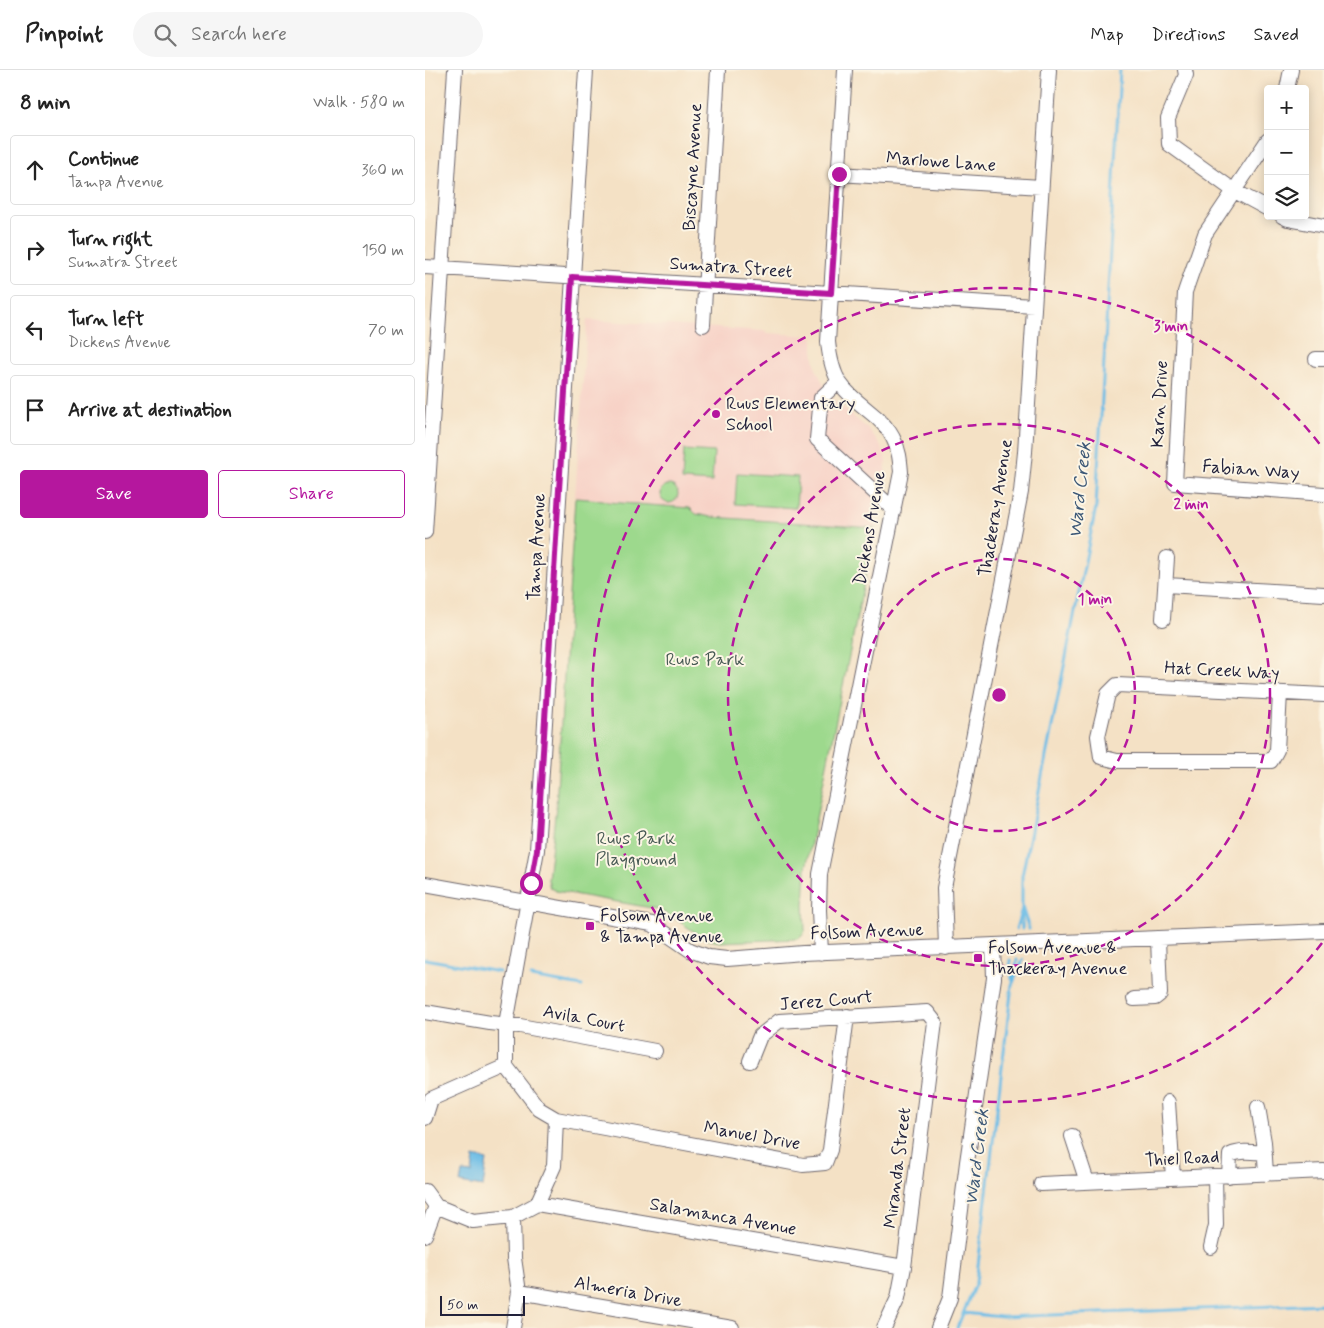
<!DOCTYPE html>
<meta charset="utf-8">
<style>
:root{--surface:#fff;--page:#f6f6f6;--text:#222;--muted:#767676;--line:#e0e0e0;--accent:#b5179e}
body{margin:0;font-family:Mynerve,sans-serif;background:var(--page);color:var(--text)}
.controls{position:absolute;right:15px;top:15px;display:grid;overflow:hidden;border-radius:5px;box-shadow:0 2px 12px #0003}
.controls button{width:45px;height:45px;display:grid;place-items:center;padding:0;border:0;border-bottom:1px solid var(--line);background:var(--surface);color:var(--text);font:25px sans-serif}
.scale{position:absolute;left:15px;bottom:12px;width:85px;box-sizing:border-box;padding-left:5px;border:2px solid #22223b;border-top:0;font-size:14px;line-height:18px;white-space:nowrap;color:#22223b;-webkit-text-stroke:4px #fcf5e5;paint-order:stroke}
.stop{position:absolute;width:15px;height:15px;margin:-11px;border:4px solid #b5179e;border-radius:50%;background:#fff}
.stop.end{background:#b5179e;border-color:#fff;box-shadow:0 1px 5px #0008}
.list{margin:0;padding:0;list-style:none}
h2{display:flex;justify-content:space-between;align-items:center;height:65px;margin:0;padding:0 20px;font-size:21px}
h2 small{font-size:16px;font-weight:400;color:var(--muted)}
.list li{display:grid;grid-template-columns:32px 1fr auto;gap:15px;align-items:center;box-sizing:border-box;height:70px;margin:0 10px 10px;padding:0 10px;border:1px solid var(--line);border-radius:5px}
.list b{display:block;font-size:19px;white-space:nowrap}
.list p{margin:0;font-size:16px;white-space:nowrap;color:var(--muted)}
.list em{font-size:16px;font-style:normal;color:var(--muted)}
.actions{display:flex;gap:10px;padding:15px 20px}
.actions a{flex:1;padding:11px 0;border:1px solid var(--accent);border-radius:5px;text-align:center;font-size:18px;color:var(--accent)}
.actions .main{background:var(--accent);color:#fff}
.icon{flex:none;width:28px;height:28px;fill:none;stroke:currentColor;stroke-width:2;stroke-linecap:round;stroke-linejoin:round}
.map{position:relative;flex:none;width:899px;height:1258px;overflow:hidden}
header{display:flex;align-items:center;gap:30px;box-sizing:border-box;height:70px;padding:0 25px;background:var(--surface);border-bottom:1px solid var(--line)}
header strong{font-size:24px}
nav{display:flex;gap:28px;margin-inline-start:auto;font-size:18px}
.search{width:350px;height:45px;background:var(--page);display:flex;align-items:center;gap:12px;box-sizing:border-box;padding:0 18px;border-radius:28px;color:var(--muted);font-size:19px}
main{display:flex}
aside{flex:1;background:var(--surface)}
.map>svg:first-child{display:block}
.built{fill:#f7d1c6}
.green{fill:#9dd98d;stroke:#607e64}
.water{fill:#6bbce6;stroke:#466f90}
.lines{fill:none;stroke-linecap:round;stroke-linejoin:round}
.stream{stroke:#6bbce6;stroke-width:3}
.minor-casing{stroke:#6c656b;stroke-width:16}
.minor{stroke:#fff;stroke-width:14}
.route{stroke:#b5179e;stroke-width:6}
.ring{fill:none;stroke:#b5179e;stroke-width:2.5;stroke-dasharray:9 6}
.poi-dot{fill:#b5179e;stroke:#fcf5e5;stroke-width:2}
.labels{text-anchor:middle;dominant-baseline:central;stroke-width:4;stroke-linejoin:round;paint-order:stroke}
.street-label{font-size:18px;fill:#22223b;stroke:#fcf5e5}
.poi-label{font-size:18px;fill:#22223b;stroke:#fcf5e5;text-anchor:start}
.park-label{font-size:18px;fill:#475954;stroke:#fcf5e5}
.water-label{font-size:19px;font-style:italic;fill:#3c5877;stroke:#fcf5e5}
.centre{fill:#b5179e;stroke:#fcf5e5;stroke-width:2.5}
.ring-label{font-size:15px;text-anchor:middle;font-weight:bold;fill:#b5179e;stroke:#fcf5e5;stroke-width:4;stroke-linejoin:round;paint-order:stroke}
</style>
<header>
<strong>Pinpoint</strong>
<div class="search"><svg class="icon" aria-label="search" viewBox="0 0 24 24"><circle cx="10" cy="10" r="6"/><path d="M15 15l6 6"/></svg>Search here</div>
<nav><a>Map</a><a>Directions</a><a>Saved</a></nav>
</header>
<main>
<aside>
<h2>8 min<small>Walk · 580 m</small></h2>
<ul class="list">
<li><svg class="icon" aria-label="ahead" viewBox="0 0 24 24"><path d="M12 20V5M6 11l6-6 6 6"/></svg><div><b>Continue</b><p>Tampa Avenue</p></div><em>360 m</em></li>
<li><svg class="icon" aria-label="right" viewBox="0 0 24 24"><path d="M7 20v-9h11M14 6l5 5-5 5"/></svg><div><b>Turn right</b><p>Sumatra Street</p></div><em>150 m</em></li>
<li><svg class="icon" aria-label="left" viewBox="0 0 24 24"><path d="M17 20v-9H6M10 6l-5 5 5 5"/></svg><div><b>Turn left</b><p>Dickens Avenue</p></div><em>70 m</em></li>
<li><svg class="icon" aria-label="arrive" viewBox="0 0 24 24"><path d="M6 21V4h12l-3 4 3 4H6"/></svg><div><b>Arrive at destination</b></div></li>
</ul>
<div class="actions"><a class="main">Save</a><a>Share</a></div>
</aside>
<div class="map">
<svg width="899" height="1258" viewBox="0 0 899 1258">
<rect width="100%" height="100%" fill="#fcf5e5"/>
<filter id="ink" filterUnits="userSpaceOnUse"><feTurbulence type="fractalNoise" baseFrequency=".02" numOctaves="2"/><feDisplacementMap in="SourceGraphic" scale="10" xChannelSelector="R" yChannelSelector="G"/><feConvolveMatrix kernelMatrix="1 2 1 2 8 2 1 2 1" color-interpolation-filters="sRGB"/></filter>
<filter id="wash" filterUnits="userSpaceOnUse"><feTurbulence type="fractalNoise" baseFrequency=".0096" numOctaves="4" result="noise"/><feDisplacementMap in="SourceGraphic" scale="20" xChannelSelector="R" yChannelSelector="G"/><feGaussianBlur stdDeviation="1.12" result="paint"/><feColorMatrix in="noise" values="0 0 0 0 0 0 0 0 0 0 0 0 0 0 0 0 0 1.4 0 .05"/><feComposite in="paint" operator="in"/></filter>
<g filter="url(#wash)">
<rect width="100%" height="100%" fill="#f4e1c5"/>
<!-- built -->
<path class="built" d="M 162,250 L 341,261 L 342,263 L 388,266 L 388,281 L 391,299 L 400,317 L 407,328 L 444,360 L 456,376 L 461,390 L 460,409 L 450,458 L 286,447 L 183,432 L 178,430 L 150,428 Z"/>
<!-- green -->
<path class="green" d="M 259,380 L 289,382 L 287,412 L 257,410 Z
M 312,403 L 373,407 L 371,438 L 310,434 Z
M235 424a9 9 0 1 1 18 0a9 9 0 1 1-18 0Z
M 150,428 L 178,430 L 183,432 L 265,438 L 271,444 L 286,447 L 450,458 L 381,798 L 379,835 L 380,861 L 377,866 L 372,869 L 295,872 L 280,869 L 249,848 L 232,839 L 131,821 L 125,818 L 123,810 L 131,736 Z"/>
<!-- water -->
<path class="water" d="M 49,1087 L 62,1090 L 58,1117 L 35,1113 L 37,1102 L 47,1103 Z"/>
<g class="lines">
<!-- stream -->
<path class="stream" d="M 591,859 L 597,838
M 597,859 L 597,843
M 604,859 L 597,837 L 597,806 L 671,437 L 695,0
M 0,889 L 74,902
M 585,890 L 587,909
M 106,907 L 157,916
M 588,910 L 592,890
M 539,1243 L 577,1247 L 899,1234
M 532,1258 L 551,1212 L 587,915 L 598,890"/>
</g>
</g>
<g filter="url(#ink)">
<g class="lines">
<defs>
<path id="minor" d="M 760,0 L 761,5 L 743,48 L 744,74 L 808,120 L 843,139
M 862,19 L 866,0
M 843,70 L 780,164 L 760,222 L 750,413 L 899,424
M 414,104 L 616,117
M 857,146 L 863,149 L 899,156
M 0,197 L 609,236
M 278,255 L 293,0
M 891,289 L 899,289
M 413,312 L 396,328 L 392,369 L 469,440
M 0,462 L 30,0
M 741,515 L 899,524
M 738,549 L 742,488
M 855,623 L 852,680 L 846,691 L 692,691 L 676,687 L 673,666 L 683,624 L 692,615 L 899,625
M 0,814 L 227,854 L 265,880 L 284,887 L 302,889 L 378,883 L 899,861
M 521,878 L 519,818 L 596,422 L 600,382 L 624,0
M 396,883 L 394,840 L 395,804 L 476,402 C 475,390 474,379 468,368 C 463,358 454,349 445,342 C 417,319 407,311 403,272 L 420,0
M 709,929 L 730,928 L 735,924 L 733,868
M 0,942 L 65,953 L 95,956 L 230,981
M 325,991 L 335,966 L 354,951 L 502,942 L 510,952 L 479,1197 L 473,1228 L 459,1258
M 81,996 L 81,954 L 112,780 L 161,0
M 743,1032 L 748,1108
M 833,1037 L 839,1072 L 841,1104
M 0,1048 L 6,1029 L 81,996 L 114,1039 L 131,1049 L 378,1095 L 400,1093 L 405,1080 L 422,946
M 647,1066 L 662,1112
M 804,1106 L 805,1085 C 816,1080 828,1082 840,1083
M 616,1114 L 899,1101
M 0,1121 L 11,1136 L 48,1151 L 88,1147 L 112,1134 L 129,1096 L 131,1049
M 112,1134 L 479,1197
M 0,1165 L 11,1136
M 786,1177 L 791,1155 L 790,1106
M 94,1222 L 307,1258
M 88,1258 L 94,1222 L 89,1188 L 88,1147
M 513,1258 L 525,1228 L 542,1092 L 569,908 L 568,875"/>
</defs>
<!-- minor casing -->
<use href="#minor" class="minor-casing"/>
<!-- minor -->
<use href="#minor" class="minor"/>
</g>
</g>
<g class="lines" filter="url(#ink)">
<!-- route -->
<path class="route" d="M 106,813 L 112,780 L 147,207 L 406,223 L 414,104"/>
</g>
<!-- distance rings -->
<g class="ring">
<circle cx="574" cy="625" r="136"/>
<circle cx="574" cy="625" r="271"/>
<path d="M897 873A407 407 0 1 1 897 377"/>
</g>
<!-- markers -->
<g class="poi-dot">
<circle cx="291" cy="344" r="5"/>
<rect x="160" y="851" width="10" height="10" rx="2.5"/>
<rect x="548" y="883" width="10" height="10" rx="2.5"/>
</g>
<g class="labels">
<!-- street labels -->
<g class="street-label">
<text transform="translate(516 92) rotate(4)">Marlowe Lane</text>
<text transform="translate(268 97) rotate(-87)">Biscayne Avenue</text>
<text transform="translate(306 198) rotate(4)">Sumatra Street</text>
<text transform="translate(735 334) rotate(-87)">Karn Drive</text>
<text transform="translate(826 400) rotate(4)">Fabian Way</text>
<text transform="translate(571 438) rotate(-81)">Thackeray Avenue</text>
<text transform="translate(445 458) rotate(-80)">Dickens Avenue</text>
<text transform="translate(112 477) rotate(-87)">Tampa Avenue</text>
<text transform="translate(797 601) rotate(3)">Hat Creek Way</text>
<text transform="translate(442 862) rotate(-2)">Folsom Avenue</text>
<text transform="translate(401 931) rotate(-5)">Jerez Court</text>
<text transform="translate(159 949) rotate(11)">Avila Court</text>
<text transform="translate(327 1066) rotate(10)">Manuel Drive</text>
<text transform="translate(757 1089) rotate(-3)">Thiel Road</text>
<text transform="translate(473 1098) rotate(-83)">Miranda Street</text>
<text transform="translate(298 1147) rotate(10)">Salamanca Avenue</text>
<text transform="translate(203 1222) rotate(10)">Almeria Drive</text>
</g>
<!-- poi labels -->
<g class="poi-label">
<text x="301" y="334">Ruus Elementary<tspan x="301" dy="21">School</tspan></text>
<text x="175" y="846">Folsom Avenue<tspan x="175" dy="21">&amp; Tampa Avenue</tspan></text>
<text x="563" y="878">Folsom Avenue &amp;<tspan x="563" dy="21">Thackeray Avenue</tspan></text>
</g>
<!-- park labels -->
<g class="park-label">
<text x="280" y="590">Ruus Park</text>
<text x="211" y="769">Ruus Park<tspan x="211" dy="21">Playground</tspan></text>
</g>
<!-- water labels -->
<g class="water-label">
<text transform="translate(655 420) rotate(-84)">Ward Creek</text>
<text transform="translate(552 1087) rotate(-83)">Ward Creek</text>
</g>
</g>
<circle cx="574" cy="625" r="8" class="centre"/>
<g class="ring-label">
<text x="746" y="261">3 min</text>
<text x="766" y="439">2 min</text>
<text x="670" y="534">1 min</text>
</g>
</svg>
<div class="controls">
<button>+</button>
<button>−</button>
<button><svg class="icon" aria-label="layers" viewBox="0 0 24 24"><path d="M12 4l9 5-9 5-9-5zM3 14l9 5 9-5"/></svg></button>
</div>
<div class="scale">50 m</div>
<div class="stop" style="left:106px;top:813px"></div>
<div class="stop end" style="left:414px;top:104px"></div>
</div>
</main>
